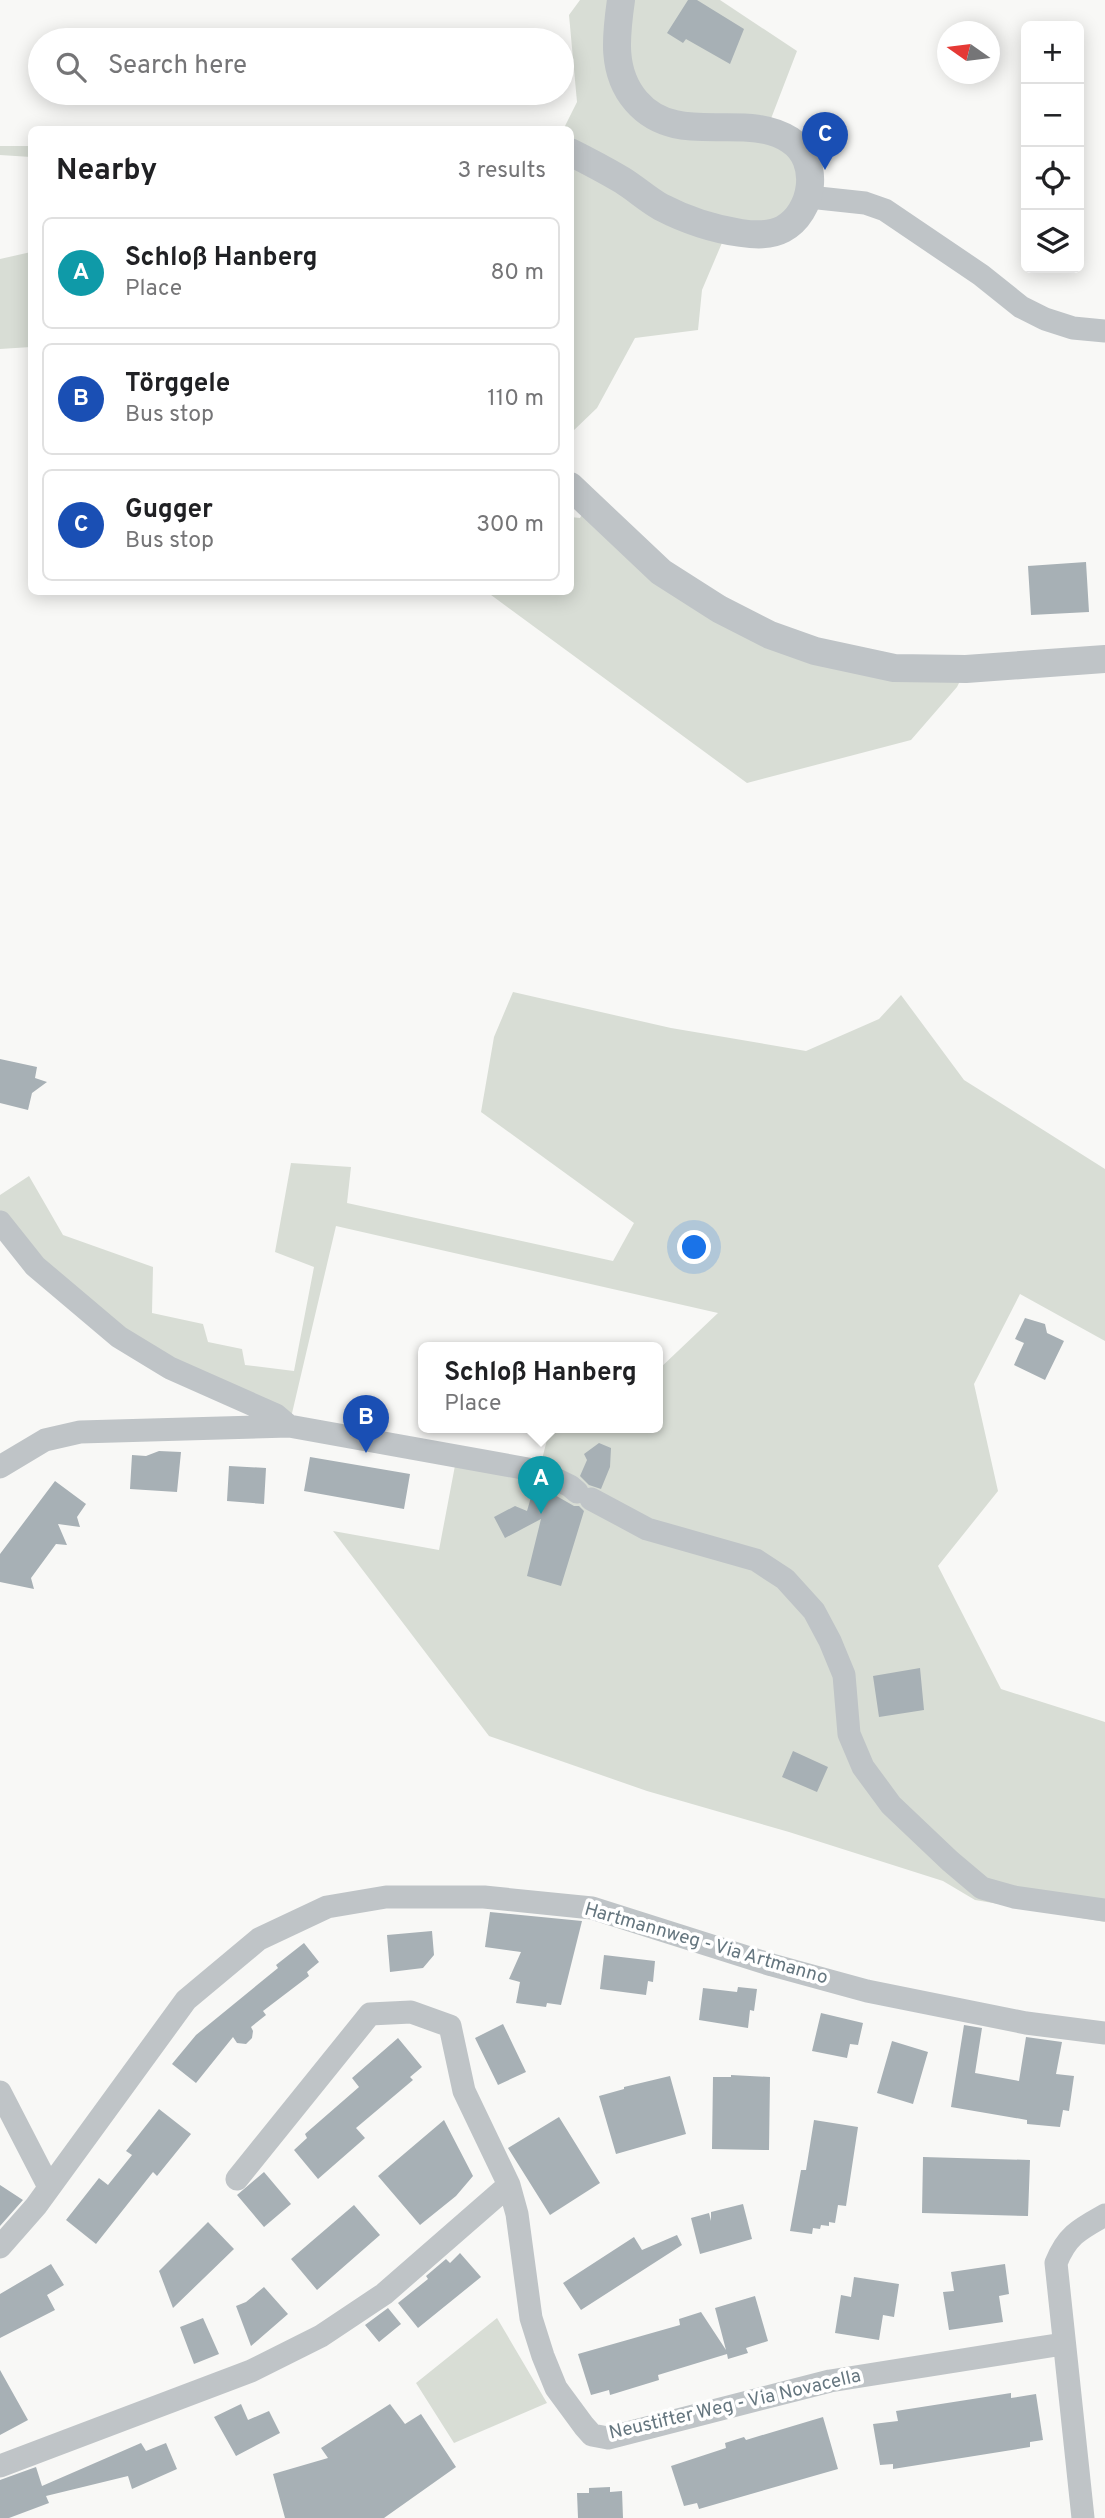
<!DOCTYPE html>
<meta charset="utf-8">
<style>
:root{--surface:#fff;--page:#f2f2f2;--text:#202124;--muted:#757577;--line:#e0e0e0;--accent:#db4d33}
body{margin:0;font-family:Overpass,sans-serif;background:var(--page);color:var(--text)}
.controls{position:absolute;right:21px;top:21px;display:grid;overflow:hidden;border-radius:10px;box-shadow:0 4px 18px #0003}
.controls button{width:63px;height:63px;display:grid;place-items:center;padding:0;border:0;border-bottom:2px solid var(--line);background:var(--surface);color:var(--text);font:35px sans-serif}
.compass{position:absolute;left:937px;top:21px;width:63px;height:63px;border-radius:50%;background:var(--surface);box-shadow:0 4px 18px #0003;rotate:284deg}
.you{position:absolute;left:695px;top:1248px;width:24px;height:24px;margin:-18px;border:5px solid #fff;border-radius:50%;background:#1a73e8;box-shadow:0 0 0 10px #1a73e833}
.badge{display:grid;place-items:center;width:46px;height:46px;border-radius:50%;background:var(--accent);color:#fff;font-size:23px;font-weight:700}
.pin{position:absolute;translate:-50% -58px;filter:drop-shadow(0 2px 4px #0008)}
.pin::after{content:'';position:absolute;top:37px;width:24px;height:21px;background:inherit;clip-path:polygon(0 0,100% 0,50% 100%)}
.popup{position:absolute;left:418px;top:1342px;width:245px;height:91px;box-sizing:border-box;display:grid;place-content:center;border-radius:10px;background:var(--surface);filter:drop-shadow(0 2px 5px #0005);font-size:23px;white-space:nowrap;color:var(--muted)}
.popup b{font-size:26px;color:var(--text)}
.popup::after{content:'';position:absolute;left:50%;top:100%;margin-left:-14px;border:14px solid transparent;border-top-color:var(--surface)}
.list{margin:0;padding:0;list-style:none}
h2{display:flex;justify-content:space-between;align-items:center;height:91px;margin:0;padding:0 28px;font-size:30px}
h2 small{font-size:23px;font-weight:400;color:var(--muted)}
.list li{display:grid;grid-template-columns:46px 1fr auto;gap:21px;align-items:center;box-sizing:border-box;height:112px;margin:0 14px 14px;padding:0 14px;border:2px solid var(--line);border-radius:10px}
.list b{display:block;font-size:26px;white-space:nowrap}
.list p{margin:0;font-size:23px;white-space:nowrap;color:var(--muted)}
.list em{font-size:23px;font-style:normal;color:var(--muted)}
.icon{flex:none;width:38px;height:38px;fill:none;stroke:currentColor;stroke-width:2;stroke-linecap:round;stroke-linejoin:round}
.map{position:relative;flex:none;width:1105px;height:2518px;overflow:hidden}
.search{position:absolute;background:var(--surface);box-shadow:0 4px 18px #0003;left:28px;top:28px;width:546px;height:77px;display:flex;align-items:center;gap:18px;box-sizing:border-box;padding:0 24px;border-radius:38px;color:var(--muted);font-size:26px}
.panel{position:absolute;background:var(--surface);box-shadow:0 4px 18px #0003;left:28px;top:126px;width:546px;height:469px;border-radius:10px}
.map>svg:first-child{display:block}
.green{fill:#d8ddd5}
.building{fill:#a7b0b5}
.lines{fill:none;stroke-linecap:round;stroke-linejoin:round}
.minor{stroke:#bfc4c7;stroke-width:23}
.tertiary{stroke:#bfc4c7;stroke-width:28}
.labels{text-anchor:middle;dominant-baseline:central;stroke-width:7;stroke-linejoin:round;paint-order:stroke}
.street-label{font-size:19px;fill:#65767f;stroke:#fff}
</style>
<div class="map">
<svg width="1105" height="2518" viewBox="0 0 1105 2518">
<rect width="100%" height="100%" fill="#f8f8f6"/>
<!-- green -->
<path class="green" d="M 580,0 L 720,0 L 797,51 L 767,129 L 805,158 L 799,216 L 727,231 L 702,290 L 698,330 L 635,338 L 597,408 L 571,433 L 570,130 L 563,130 L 577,102 L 569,15 Z
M 0,146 L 31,146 L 31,157 L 0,155 Z
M 31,252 L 31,347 L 0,349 L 0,259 Z
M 588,503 L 770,635 L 966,669 L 957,687 L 911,740 L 747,783 L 487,592 L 570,592 L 571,517 L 580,518 Z
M 513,992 L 671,1028 L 806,1051 L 879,1019 L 901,995 L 964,1080 L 1105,1169 L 1105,1341 L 1020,1294 L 974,1384 L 998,1491 L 938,1566 L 1001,1689 L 1105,1722 L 1105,1922 L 975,1900 L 943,1881 L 789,1832 L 647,1791 L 489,1736 L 333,1531 L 439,1550 L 457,1455 L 539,1471 L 550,1428 L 658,1428 L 658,1370 L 718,1313 L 336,1226 L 289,1426 L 233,1396 L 170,1368 L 0,1222 L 0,1195 L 29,1176 L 63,1235 L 153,1267 L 152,1313 L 203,1324 L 208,1342 L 242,1349 L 245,1365 L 294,1371 L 314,1267 L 275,1252 L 291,1163 L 351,1167 L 347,1203 L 613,1261 L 634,1223 L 481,1112 L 494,1037 Z
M 497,2318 L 547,2403 L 454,2443 L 416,2383 Z"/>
<!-- building -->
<path class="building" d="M 688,0 L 697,0 L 744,29 L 730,64 L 686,39 L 683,43 L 667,33 Z
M 1086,562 L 1089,612 L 1031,615 L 1028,566 Z
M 0,1059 L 37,1067 L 35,1078 L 47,1082 L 32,1093 L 28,1110 L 0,1103 Z
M 1025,1318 L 1045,1324 L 1047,1333 L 1064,1341 L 1045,1380 L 1014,1365 L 1024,1343 L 1015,1339 Z
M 599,1443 L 611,1448 L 610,1467 L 601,1489 L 589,1485 L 580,1476 L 587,1460 L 584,1454 Z
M 159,1451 L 181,1452 L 177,1492 L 130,1489 L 132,1455 L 146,1456 Z
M 310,1457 L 410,1474 L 404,1509 L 304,1491 Z
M 229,1466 L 266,1468 L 264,1504 L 227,1501 Z
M 55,1481 L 86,1504 L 77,1517 L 80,1527 L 58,1524 L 67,1545 L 56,1544 L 31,1578 L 34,1589 L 0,1582 L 0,1554 Z
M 534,1487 L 546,1490 L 574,1506 L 579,1506 L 584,1511 L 561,1586 L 527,1576 L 541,1519 L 505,1538 L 494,1517 L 515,1506 L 527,1511 Z
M 920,1668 L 924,1710 L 879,1717 L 873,1676 Z
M 793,1751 L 828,1767 L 817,1792 L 782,1777 Z
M 490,1912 L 582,1921 L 561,2005 L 547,2003 L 546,2007 L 516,2003 L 520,1982 L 509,1979 L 521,1952 L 485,1947 Z
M 432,1931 L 434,1955 L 423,1968 L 390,1972 L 387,1935 Z
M 304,1943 L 319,1962 L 307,1972 L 309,1976 L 263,2011 L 266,2015 L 251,2027 L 253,2031 L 252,2038 L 246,2044 L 237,2043 L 233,2037 L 196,2083 L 172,2064 L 196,2035 L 278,1968 L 276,1965 Z
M 604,1955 L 655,1961 L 653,1982 L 648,1981 L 646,1995 L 600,1989 Z
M 738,1987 L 757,1989 L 754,2011 L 750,2010 L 748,2028 L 699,2020 L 703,1988 L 737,1992 Z
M 821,2013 L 863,2023 L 858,2045 L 850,2044 L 847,2058 L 812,2051 Z
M 503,2024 L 526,2072 L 498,2085 L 475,2038 Z
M 964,2025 L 982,2028 L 975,2073 L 1019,2081 L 1026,2037 L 1062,2042 L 1056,2074 L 1074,2076 L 1069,2111 L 1063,2110 L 1060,2127 L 1027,2124 L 1027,2120 L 951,2107 Z
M 398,2038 L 422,2067 L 410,2077 L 413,2080 L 356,2128 L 365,2138 L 318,2179 L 294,2150 L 307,2138 L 305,2134 L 359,2087 L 352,2078 Z
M 892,2041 L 928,2052 L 913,2104 L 877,2093 Z
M 731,2075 L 770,2077 L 769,2150 L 712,2149 L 713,2077 L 731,2077 Z
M 670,2076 L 686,2134 L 616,2154 L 599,2096 L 624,2089 L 624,2087 Z
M 159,2109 L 191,2134 L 157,2176 L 153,2172 L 96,2244 L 66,2220 L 99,2178 L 108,2185 L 132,2155 L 126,2151 Z
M 559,2117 L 600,2183 L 550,2215 L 508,2148 Z
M 444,2120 L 473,2176 L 456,2196 L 420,2225 L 378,2176 Z
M 814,2120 L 858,2127 L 846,2206 L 838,2205 L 835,2223 L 829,2222 L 829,2226 L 821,2225 L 820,2229 L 813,2228 L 812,2234 L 790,2231 L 801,2170 L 806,2170 Z
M 923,2157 L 1030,2160 L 1028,2216 L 922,2213 Z
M 264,2172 L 291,2204 L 264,2227 L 237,2195 Z
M 0,2185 L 23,2200 L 0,2226 Z
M 743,2204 L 752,2239 L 700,2254 L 691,2218 L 709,2213 L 711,2221 L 711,2212 Z
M 354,2205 L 380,2235 L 317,2290 L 291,2259 Z
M 208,2222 L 234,2249 L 173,2308 L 159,2271 Z
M 677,2235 L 682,2245 L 581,2310 L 563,2283 L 634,2237 L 642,2250 Z
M 460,2253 L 481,2277 L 418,2328 L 398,2303 L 428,2279 L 426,2276 L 446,2259 L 450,2263 Z
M 51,2264 L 64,2285 L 47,2295 L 55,2310 L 0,2338 L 0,2294 Z
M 1005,2264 L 1009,2294 L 999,2296 L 1003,2322 L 949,2330 L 943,2292 L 954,2291 L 951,2272 Z
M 854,2277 L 899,2284 L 894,2317 L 883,2315 L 879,2340 L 835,2333 L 841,2295 L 851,2297 Z
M 264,2287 L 288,2314 L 251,2346 L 236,2306 L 246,2302 Z
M 755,2296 L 768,2341 L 746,2348 L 748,2353 L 728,2359 L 727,2354 L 658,2375 L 659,2380 L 610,2395 L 609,2390 L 591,2395 L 578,2354 L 680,2325 L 679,2319 L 701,2312 L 726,2350 L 715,2308 Z
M 388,2308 L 401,2324 L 379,2342 L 365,2325 Z
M 203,2318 L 219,2354 L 194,2364 L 180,2327 Z
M 0,2370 L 28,2420 L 0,2435 Z
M 1011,2393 L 1011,2398 L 1036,2394 L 1043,2440 L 1030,2442 L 1030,2447 L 893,2469 L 893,2464 L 880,2465 L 873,2424 L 898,2421 L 896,2411 Z
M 241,2404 L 248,2420 L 269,2411 L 280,2433 L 236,2456 L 214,2417 Z
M 390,2404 L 405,2424 L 421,2414 L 456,2467 L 384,2518 L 285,2518 L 273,2474 L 328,2458 L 321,2448 Z
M 823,2417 L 838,2469 L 699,2509 L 697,2503 L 684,2506 L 671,2466 L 726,2448 L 725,2443 L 744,2437 L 746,2440 Z
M 141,2443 L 146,2451 L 166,2443 L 177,2469 L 132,2489 L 128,2476 L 46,2496 L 49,2503 L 9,2518 L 0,2518 L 0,2480 L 36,2467 L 42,2486 Z
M 610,2487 L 610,2492 L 622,2491 L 623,2518 L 578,2518 L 577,2493 L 589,2493 L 589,2488 Z"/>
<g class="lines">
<!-- minor -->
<path class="minor" d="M 809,197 L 865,203 L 885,210 L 981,275 L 1021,307 L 1045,319 L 1073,328 L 1105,331
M 0,1222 L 35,1266 L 119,1337 L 170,1368 L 276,1415 L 289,1426
M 0,1467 L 45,1440 L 80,1432 L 289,1426 L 539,1471 L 570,1486 L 577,1492
M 591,1499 L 647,1529 L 756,1560 L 785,1579 L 814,1611 L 830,1641 L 844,1675 L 849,1734 L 863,1767 L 891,1805 L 950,1861 L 982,1888 L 1014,1897 L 1105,1910
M 0,2092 L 49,2187
M 237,2179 L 370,2014 L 411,2012 L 450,2026 L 464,2091 L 509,2185 L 517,2214 L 531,2318 L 543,2356 L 556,2388 L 584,2426 L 592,2435 L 608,2438 L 830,2381 L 1063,2344
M 0,2247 L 36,2206 L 186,2000 L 259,1939 L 327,1907 L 386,1897 L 484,1897 L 592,1908 L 772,1965 L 867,1991 L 1026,2023 L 1105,2033
M 0,2466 L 251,2371 L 321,2336 L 384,2294 L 509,2185
M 1083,2518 L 1056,2263 C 1067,2235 1080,2229 1105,2215"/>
<!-- tertiary -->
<path class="tertiary" d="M 570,152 C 588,161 605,170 622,180 C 635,188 647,199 661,207 C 686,220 713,229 741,233 C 755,235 770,236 783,229 C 813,213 822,161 790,140 C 744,110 677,149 636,101 C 611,72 616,35 621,0
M 570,486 L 661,572 L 719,609 L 770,635 L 815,651 L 894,668 L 966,669 L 1105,659"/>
</g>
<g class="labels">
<!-- street labels -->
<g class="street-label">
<text transform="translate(706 1944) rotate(16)">Hartmannweg - Via Artmanno</text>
<text transform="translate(735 2405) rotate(-13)">Neustifter Weg - Via Novacella</text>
</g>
</g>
</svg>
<div class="controls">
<button>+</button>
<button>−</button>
<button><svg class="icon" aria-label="locate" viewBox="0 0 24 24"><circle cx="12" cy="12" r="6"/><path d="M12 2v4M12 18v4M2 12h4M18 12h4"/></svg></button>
<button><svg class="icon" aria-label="layers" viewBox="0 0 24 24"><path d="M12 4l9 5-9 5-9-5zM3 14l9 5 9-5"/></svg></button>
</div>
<svg class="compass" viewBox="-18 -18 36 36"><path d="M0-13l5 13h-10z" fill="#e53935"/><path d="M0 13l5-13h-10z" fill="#757577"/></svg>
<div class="you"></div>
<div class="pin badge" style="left:541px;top:1514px;background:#0f9aa8">A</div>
<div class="popup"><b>Schloß Hanberg</b>Place</div>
<div class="pin badge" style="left:366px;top:1453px;background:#1a4fb4">B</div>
<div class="pin badge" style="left:825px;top:170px;background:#1a4fb4">C</div>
<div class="search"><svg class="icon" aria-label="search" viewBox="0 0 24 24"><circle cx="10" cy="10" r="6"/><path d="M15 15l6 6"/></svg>Search here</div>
<section class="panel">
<h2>Nearby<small>3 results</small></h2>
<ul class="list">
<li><span class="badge" style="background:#0f9aa8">A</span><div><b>Schloß Hanberg</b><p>Place</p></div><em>80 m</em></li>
<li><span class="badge" style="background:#1a4fb4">B</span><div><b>Törggele</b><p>Bus stop</p></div><em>110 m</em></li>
<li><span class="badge" style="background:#1a4fb4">C</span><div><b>Gugger</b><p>Bus stop</p></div><em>300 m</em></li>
</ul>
</section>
</div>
